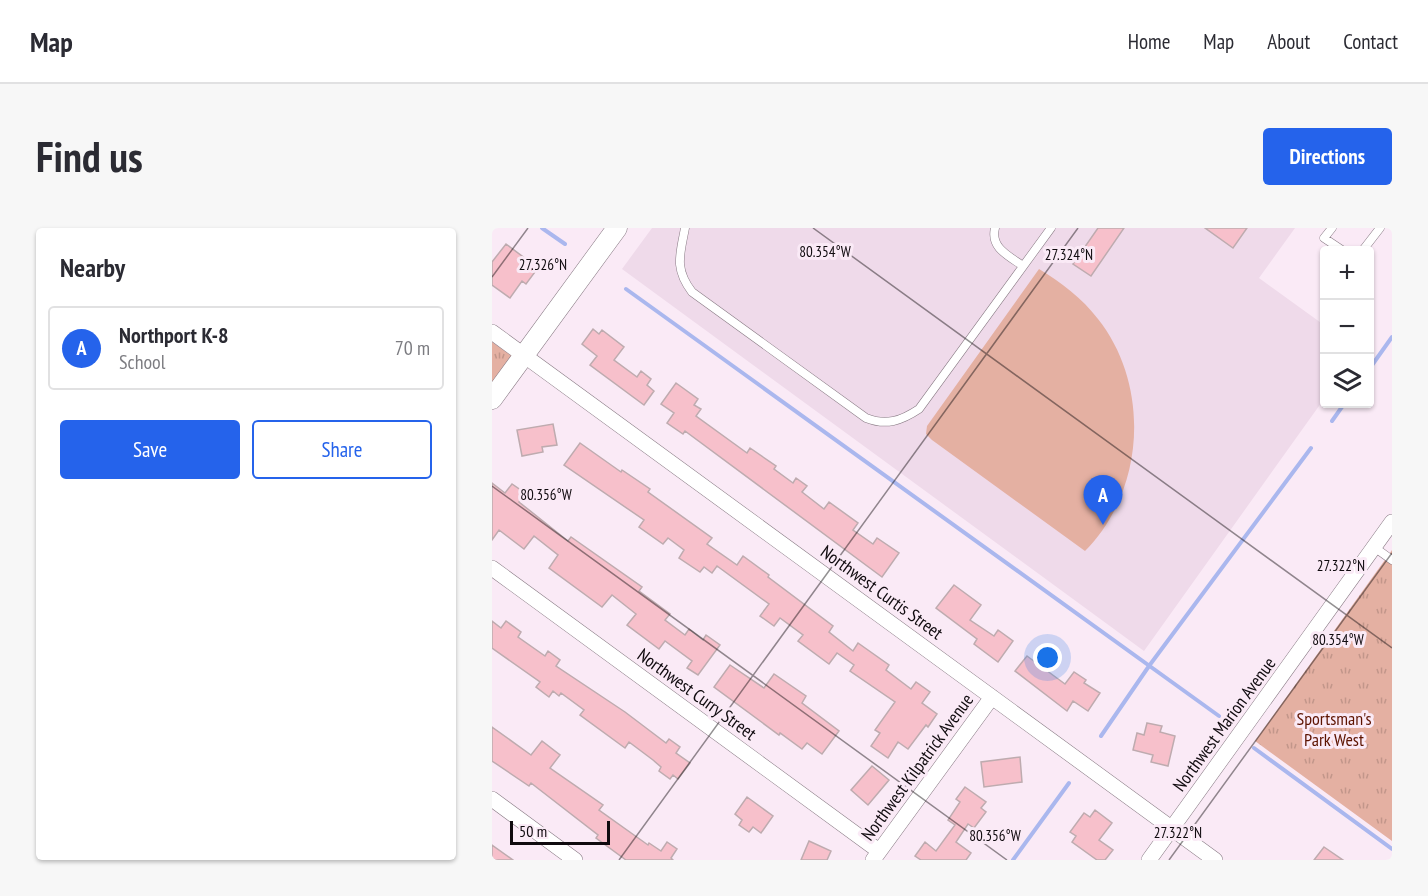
<!DOCTYPE html>
<meta charset="utf-8">
<style>
:root{--surface:#fff;--page:#f7f7f7;--text:#2b2b33;--muted:#7c7c81;--line:#e1e1e2;--accent:#2563eb}
body{margin:0;font-family:"PT Sans Narrow",sans-serif;background:var(--page);color:var(--text)}
.controls{position:absolute;right:18px;top:18px;display:grid;overflow:hidden;border-radius:6px;box-shadow:0 2px 4px #0004}
.controls button{width:54px;height:54px;display:grid;place-items:center;padding:0;border:0;border-bottom:2px solid var(--line);background:var(--surface);color:var(--text);font:30px sans-serif}
.scale{position:absolute;left:18px;bottom:15px;width:100px;box-sizing:border-box;padding-left:6px;border:3px solid #0f0a0e;border-top:0;font-size:16px;line-height:21px;white-space:nowrap;color:#0f0a0e;-webkit-text-stroke:4px #faeaf6;paint-order:stroke}
.you{position:absolute;left:556px;top:430px;width:21px;height:21px;margin:-15px;border:4px solid #fff;border-radius:50%;background:#1a73e8;box-shadow:0 0 0 9px #1a73e833}
.badge{display:grid;place-items:center;width:39px;height:39px;border-radius:50%;background:var(--accent);color:#fff;font-size:20px;font-weight:700}
.pin{position:absolute;translate:-50% -50px;filter:drop-shadow(0 2px 3px #0008)}
.pin::after{content:'';position:absolute;top:32px;width:21px;height:18px;background:inherit;clip-path:polygon(0 0,100% 0,50% 100%)}
.list{margin:0;padding:0;list-style:none}
h2{display:flex;justify-content:space-between;align-items:center;height:78px;margin:0;padding:0 24px;font-size:26px}
h2 small{font-size:20px;font-weight:400;color:var(--muted)}
.list li{display:grid;grid-template-columns:39px 1fr auto;gap:18px;align-items:center;box-sizing:border-box;height:84px;margin:0 12px 12px;padding:0 12px;border:2px solid var(--line);border-radius:6px}
.list b{display:block;font-size:22px;white-space:nowrap}
.list p{margin:0;font-size:20px;white-space:nowrap;color:var(--muted)}
.list em{font-size:20px;font-style:normal;color:var(--muted)}
.actions{display:flex;gap:12px;padding:18px 24px}
.actions a{flex:1;padding:14px 0;border:2px solid var(--accent);border-radius:6px;text-align:center;font-size:21px;color:var(--accent)}
.actions .main{background:var(--accent);color:#fff}
.icon{flex:none;width:33px;height:33px;fill:none;stroke:currentColor;stroke-width:2;stroke-linecap:round;stroke-linejoin:round}
.map{position:relative;flex:none;width:900px;height:632px;overflow:hidden;border-radius:6px}
header{display:flex;align-items:center;gap:36px;box-sizing:border-box;height:84px;padding:0 30px;background:var(--surface);border-bottom:2px solid var(--line)}
header strong{font-size:28px}
nav{display:flex;gap:33px;margin-inline-start:auto;font-size:21px}
.intro{display:flex;align-items:center;justify-content:space-between;box-sizing:border-box;height:144px;padding:0 36px}
h1{margin:0;font-size:42px}
.button{padding:15px 27px;border-radius:6px;background:var(--accent);color:#fff;font-size:21px;font-weight:700}
main{display:flex;gap:36px;padding:0 36px}
aside{flex:1;background:var(--surface);border-radius:6px;box-shadow:0 2px 4px #0004}
.map>svg:first-child{display:block}
.built{fill:#efdaea}
.grass{fill:url(#grass-tufts)}
.pitch{fill:#e4b0a2}
.lines{fill:none;stroke-linecap:round;stroke-linejoin:round}
.stream{stroke:#aab7ee;stroke-width:4}
.building{fill:#f7c0cb;stroke:#beabaf;stroke-width:1.5}
.service-casing{stroke:#887a84;stroke-width:9}
.minor-casing{stroke:#887a84;stroke-width:16}
.tertiary-casing{stroke:#887a84;stroke-width:21}
.service{stroke:#fff;stroke-width:8}
.minor{stroke:#fff;stroke-width:15}
.tertiary{stroke:#fff;stroke-width:20}
.ticks{fill:none;stroke:#0f0a0e;stroke-width:1.5;stroke-opacity:0.45}
.labels{text-anchor:middle;dominant-baseline:central;stroke-width:6;stroke-linejoin:round;paint-order:stroke}
.street-label{font-size:18px;fill:#0f0a0e;stroke:#faeaf6}
.park-label{font-size:18px;fill:#5d1300;stroke:#faeaf6}
.ticks-label{font-size:15px;text-anchor:middle;fill:#0f0a0e;stroke:#faeaf6;stroke-width:6;stroke-linejoin:round;paint-order:stroke}
</style>
<header>
<strong>Map</strong>
<nav><a>Home</a><a>Map</a><a>About</a><a>Contact</a></nav>
</header>
<div class="intro"><h1>Find us</h1><a class="button">Directions</a></div>
<main>
<aside>
<h2>Nearby<small></small></h2>
<ul class="list">
<li><span class="badge">A</span><div><b>Northport K-8</b><p>School</p></div><em>70 m</em></li>
</ul>
<div class="actions"><a class="main">Save</a><a>Share</a></div>
</aside>
<div class="map">
<svg width="900" height="632" viewBox="0 0 900 632">
<defs>
<pattern id="grass-tufts" width="24" height="20" patternUnits="userSpaceOnUse" patternTransform="scale(1.5)"><rect width="24" height="20" fill="#e4b0a2"/><path d="M3 7l-1-3M5 7V3M7 7l1-3M15 17l-1-3M17 17v-4M19 17l1-3" fill="none" stroke="#c2968a"/></pattern>
</defs>
<rect width="100%" height="100%" fill="#faeaf6"/>
<!-- built -->
<path class="built" d="M 160,0 L 803,0 L 767,50 L 832,97 L 832,171 L 652,423 L 130,41 Z"/>
<!-- grass -->
<path class="grass" d="M 0,114 L 22,129 L 0,158 Z
M 900,322 L 900,613 L 763,513 Z"/>
<!-- pitch -->
<path class="pitch" d="M 547,41 C 570,55 590,70 606,91 C 659,158 653,263 593,323 L 440,212 L 434,206 L 435,198 Z"/>
<g class="lines">
<!-- stream -->
<path class="stream" d="M 50,0 L 73,16
M 134,61 L 727,488
M 878,140 L 900,109
M 840,193 L 852,176
M 609,508 L 657,438 L 819,220
M 762,520 L 900,621
M 521,632 L 577,555"/>
</g>
<!-- building -->
<path class="building" d="M 606,0 L 632,0 L 599,48 L 581,36 Z
M 713,0 L 755,0 L 741,20 Z
M 14,16 L 46,40 L 34,56 L 30,53 L 18,70 L 0,57 L 0,34 Z
M 101,101 L 107,106 L 110,102 L 132,119 L 122,132 L 145,149 L 149,143 L 159,151 L 155,157 L 162,163 L 152,177 L 98,137 L 105,128 L 90,116 Z
M 184,155 L 206,171 L 202,177 L 209,181 L 204,188 L 255,225 L 258,220 L 284,238 L 282,241 L 301,255 L 304,250 L 315,258 L 310,264 L 332,281 L 337,274 L 366,295 L 361,302 L 381,316 L 385,310 L 407,325 L 390,349 L 193,203 L 191,206 L 175,195 L 182,185 L 169,176 Z
M 61,196 L 65,217 L 50,219 L 51,224 L 30,228 L 25,202 Z
M 88,215 L 129,244 L 130,242 L 158,261 L 156,264 L 220,310 L 215,316 L 245,337 L 251,328 L 277,347 L 276,349 L 341,398 L 337,404 L 361,423 L 366,415 L 397,437 L 394,442 L 419,461 L 424,454 L 438,464 L 430,475 L 445,486 L 436,499 L 434,497 L 416,521 L 406,514 L 396,530 L 379,518 L 388,505 L 383,502 L 403,474 L 358,443 L 362,437 L 345,425 L 337,436 L 306,413 L 311,407 L 288,390 L 282,398 L 268,388 L 277,376 L 225,338 L 220,345 L 212,339 L 208,344 L 187,330 L 192,322 L 176,310 L 171,316 L 147,299 L 152,292 L 72,237 Z
M 0,255 L 13,265 L 20,256 L 33,265 L 27,274 L 76,313 L 79,309 L 150,359 L 147,363 L 178,386 L 173,392 L 193,407 L 197,401 L 211,412 L 214,407 L 228,417 L 206,447 L 195,440 L 200,433 L 173,413 L 167,421 L 135,397 L 144,386 L 120,367 L 110,379 L 57,340 L 66,327 L 42,308 L 32,321 L 7,302 L 0,312 Z
M 462,357 L 489,377 L 478,392 L 502,408 L 506,402 L 521,413 L 506,434 L 482,416 L 485,411 L 444,380 Z
M 0,393 L 9,400 L 14,393 L 29,404 L 26,409 L 53,428 L 56,423 L 68,432 L 64,438 L 133,484 L 174,515 L 177,511 L 188,519 L 184,525 L 198,535 L 186,551 L 181,547 L 178,551 L 167,543 L 169,539 L 161,532 L 137,514 L 133,520 L 88,487 L 92,482 L 69,465 L 67,468 L 61,463 L 57,469 L 44,459 L 48,454 L 0,420 Z
M 535,428 L 573,456 L 582,444 L 594,452 L 592,455 L 608,465 L 596,483 L 581,473 L 575,483 L 523,443 Z
M 238,437 L 272,460 L 282,446 L 314,468 L 310,475 L 347,503 L 330,526 L 315,515 L 310,521 L 288,505 L 287,507 L 222,459 Z
M 655,495 L 670,498 L 668,504 L 683,508 L 676,538 L 659,534 L 661,527 L 641,522 L 645,505 L 652,507 Z
M 0,499 L 39,527 L 50,513 L 68,527 L 58,540 L 111,577 L 107,582 L 156,617 L 157,615 L 169,623 L 175,614 L 185,621 L 179,630 L 181,632 L 134,632 L 104,610 L 106,607 L 39,555 L 37,558 L 0,533 Z
M 528,529 L 530,554 L 492,559 L 489,534 Z
M 380,538 L 397,552 L 376,577 L 359,562 Z
M 473,559 L 494,574 L 489,580 L 494,584 L 482,600 L 476,596 L 464,614 L 479,625 L 474,632 L 429,632 L 423,628 L 433,614 L 444,623 L 463,597 L 456,592 L 468,574 L 464,571 Z
M 255,569 L 281,588 L 269,605 L 261,599 L 257,604 L 247,597 L 250,592 L 243,586 Z
M 603,582 L 620,595 L 607,612 L 621,622 L 613,632 L 605,632 L 580,614 L 584,608 L 578,604 L 592,585 L 598,589 Z
M 317,613 L 339,623 L 335,632 L 309,632 Z
M 0,617 L 21,632 L 0,632 Z
M 832,619 L 851,632 L 822,632 Z"/>
<g class="lines">
<defs>
<path id="service" d="M 193,0 C 188,27 182,40 200,64 L 374,190 C 394,198 409,193 427,181 L 559,0
M 503,0 C 498,20 517,28 531,38
M 840,0 L 832,10 L 850,22
M 871,22 L 888,0
M 882,319 L 900,332"/>
<path id="minor" d="M 0,104 L 723,632
M 0,340 L 387,623
M 0,571 L 83,632
M 381,632 L 500,469
M 657,632 L 900,294"/>
<path id="tertiary" d="M 0,171 L 125,0"/>
</defs>
<!-- service casing -->
<use href="#service" class="service-casing"/>
<!-- minor casing -->
<use href="#minor" class="minor-casing"/>
<!-- tertiary casing -->
<use href="#tertiary" class="tertiary-casing"/>
<!-- service -->
<use href="#service" class="service"/>
<!-- minor -->
<use href="#minor" class="minor"/>
<!-- tertiary -->
<use href="#tertiary" class="tertiary"/>
</g>
<!-- ticks -->
<path class="ticks" d="M 321,0 L 900,420M 0,49 L 36,0M 0,258 L 515,632M 127,632 L 586,0M 677,632 L 900,325"/>
<g class="labels">
<!-- street labels -->
<g class="street-label">
<text transform="translate(390 364) rotate(36)">Northwest Curtis Street</text>
<text transform="translate(205 466) rotate(36)">Northwest Curry Street</text>
<text transform="translate(732 496) rotate(-54)">Northwest Marion Avenue</text>
<text transform="translate(425 539) rotate(-54)">Northwest Kilpatrick Avenue</text>
</g>
<!-- park labels -->
<g class="park-label">
<text x="842" y="490">Sportsman's<tspan x="842" dy="21">Park West</tspan></text>
</g>
</g>
<g class="ticks-label">
<text x="333" y="29">80.354°W</text>
<text x="577" y="32">27.324°N</text>
<text x="51" y="42">27.326°N</text>
<text x="54" y="272">80.356°W</text>
<text x="849" y="343">27.322°N</text>
<text x="846" y="417">80.354°W</text>
<text x="686" y="610">27.322°N</text>
<text x="503" y="613">80.356°W</text>
</g>
</svg>
<div class="controls">
<button>+</button>
<button>−</button>
<button><svg class="icon" aria-label="layers" viewBox="0 0 24 24"><path d="M12 4l9 5-9 5-9-5zM3 14l9 5 9-5"/></svg></button>
</div>
<div class="scale">50 m</div>
<div class="you"></div>
<div class="pin badge" style="left:611px;top:297px">A</div>
</div>
</main>
